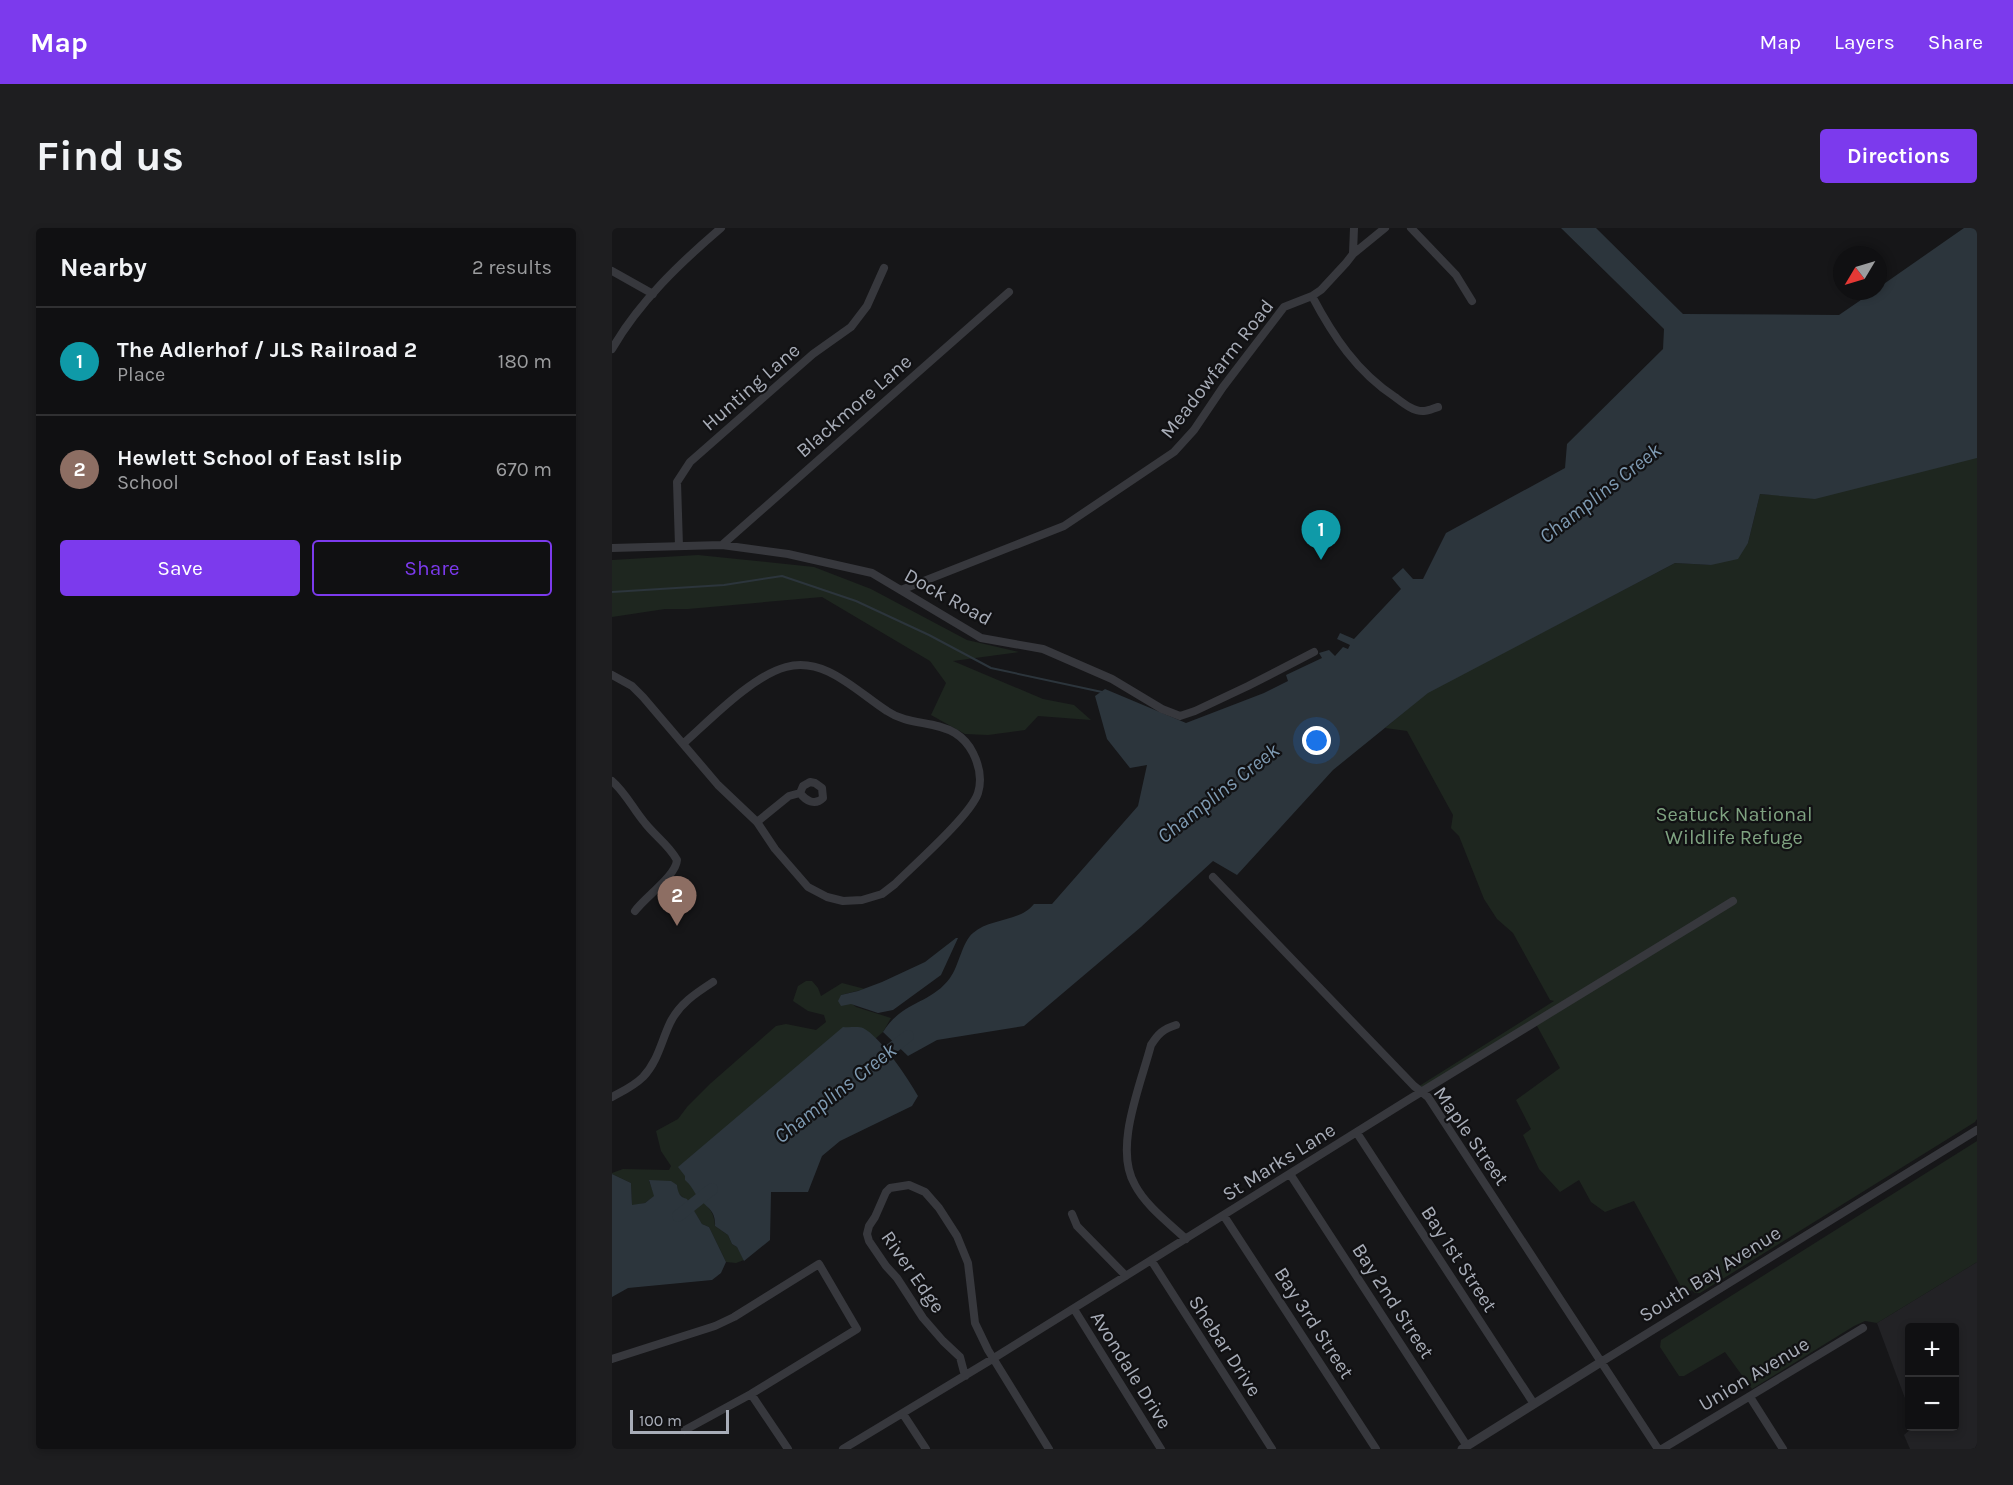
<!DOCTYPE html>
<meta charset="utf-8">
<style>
:root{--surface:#101012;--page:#1e1e20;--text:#f1f3f6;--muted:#9c9d9f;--line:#303032;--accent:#7c3aed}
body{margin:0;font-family:Karla,sans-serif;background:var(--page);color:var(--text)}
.controls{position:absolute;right:18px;bottom:18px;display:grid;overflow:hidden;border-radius:6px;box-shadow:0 3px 9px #0003}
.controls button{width:54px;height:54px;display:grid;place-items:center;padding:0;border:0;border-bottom:2px solid var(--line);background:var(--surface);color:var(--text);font:30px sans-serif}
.compass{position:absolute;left:1221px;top:18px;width:54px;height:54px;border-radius:50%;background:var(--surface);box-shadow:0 3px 9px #0003;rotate:232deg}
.scale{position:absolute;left:18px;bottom:15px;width:99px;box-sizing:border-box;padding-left:6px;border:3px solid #a8adb8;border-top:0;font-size:16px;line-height:21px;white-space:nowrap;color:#a8adb8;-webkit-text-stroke:4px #111113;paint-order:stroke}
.you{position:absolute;left:705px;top:513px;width:21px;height:21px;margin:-15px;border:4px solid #fff;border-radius:50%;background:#1a73e8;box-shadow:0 0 0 9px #1a73e833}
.badge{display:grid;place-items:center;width:39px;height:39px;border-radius:50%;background:var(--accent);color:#fff;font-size:20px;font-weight:700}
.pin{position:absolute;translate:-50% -50px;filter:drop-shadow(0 2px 3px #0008)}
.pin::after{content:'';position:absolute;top:32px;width:21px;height:18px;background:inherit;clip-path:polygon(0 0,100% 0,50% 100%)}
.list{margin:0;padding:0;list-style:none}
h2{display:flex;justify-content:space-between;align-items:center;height:78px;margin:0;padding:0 24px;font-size:26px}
h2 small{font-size:20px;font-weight:400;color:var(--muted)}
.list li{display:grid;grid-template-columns:39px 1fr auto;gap:18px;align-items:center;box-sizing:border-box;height:108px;padding:0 24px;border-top:2px solid var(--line)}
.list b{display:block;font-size:22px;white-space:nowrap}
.list p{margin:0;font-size:20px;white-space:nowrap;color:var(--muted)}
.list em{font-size:20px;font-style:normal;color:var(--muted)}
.actions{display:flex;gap:12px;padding:18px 24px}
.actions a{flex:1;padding:14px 0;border:2px solid var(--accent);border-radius:6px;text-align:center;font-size:21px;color:var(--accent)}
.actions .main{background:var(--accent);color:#fff}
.map{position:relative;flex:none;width:1365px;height:1221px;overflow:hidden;border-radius:6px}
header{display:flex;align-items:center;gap:36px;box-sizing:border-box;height:84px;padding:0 30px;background:var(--accent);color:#fff}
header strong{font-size:28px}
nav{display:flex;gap:33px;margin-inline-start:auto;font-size:21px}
.intro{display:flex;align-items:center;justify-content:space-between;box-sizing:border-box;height:144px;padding:0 36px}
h1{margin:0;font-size:42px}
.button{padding:15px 27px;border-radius:6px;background:var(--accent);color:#fff;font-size:21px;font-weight:700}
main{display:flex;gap:36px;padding:0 36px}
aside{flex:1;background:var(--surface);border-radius:6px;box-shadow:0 3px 9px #0003}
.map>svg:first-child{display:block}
.built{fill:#222225}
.green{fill:#1e261f}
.water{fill:#2c353c}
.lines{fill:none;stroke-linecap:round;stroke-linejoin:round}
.stream{stroke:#2c353c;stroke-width:2}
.river{stroke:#2c353c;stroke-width:12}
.minor{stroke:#37383d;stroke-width:8}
.tertiary{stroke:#37383d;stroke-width:9}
.labels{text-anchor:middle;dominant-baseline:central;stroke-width:4.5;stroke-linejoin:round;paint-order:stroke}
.street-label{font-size:20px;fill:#a8adb8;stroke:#111113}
.park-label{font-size:20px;fill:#7fa381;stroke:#111113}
.water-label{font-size:21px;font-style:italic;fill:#7f9bb3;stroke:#111113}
</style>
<header>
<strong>Map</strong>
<nav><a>Map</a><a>Layers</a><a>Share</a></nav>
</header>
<div class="intro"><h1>Find us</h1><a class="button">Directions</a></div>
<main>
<aside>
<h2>Nearby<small>2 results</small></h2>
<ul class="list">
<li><span class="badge" style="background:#0f9aa8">1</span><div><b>The Adlerhof / JLS Railroad 2</b><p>Place</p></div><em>180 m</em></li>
<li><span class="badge" style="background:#8d6e63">2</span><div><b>Hewlett School of East Islip</b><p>School</p></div><em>670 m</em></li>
</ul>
<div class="actions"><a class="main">Save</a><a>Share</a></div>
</aside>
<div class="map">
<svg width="1365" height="1221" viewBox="0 0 1365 1221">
<rect width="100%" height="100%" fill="#161618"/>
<!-- built -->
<path class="built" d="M 1365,1034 L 1365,1221 L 1298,1221 L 1292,1207 L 1301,1199 L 1342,1198 L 1342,1100 L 1298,1100 L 1297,1181 L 1265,1095 Z"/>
<!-- green -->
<path class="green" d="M 1365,229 L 1365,891 L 1363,894 L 1088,1065 L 1083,1065 L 1080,1062 L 1073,1066 L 1022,973 L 993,984 L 979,974 L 967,952 L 948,964 L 927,941 L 911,907 L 919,901 L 904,872 L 948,840 L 924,796 L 813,863 L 804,860 L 942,773 L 938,772 L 901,705 L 885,691 L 872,671 L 847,608 L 839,600 L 841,587 L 795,503 L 773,500 L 816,464 L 1063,335 L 1099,337 L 1136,315 L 1148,266 L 1160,267 Z
M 86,327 L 202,339 L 259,361 L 355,412 L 407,424 L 341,433 L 431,471 L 462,477 L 479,492 L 426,488 L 413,502 L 376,507 L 353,506 L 319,487 L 334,455 L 318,433 L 210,369 L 76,381 L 53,381 L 0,389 L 0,332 Z
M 194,753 L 200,753 L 206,760 L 209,768 L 230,755 L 253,761 L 229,767 L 244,779 L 279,790 L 271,804 L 263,811 L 250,800 L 80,957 C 87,973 103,979 103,998 L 116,1007 L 120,1016 L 125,1019 L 132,1032 L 124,1035 L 114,1034 L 97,999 L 90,996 L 76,974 L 66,965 L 65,957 L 37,953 L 43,968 L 33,975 L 20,978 L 19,955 L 0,946 L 0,945 L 11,941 L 57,942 L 59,938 L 49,923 L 44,903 L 66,891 L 75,879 L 99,855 L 164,798 L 174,796 L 204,802 L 214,794 L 212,787 L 196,783 L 181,773 L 186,758 Z
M 1365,913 L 1365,1034 L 1265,1095 L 1253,1093 L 1242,1098 L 1140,1161 L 1113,1124 L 1072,1148 L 1067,1148 L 1048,1119 L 1049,1112 Z"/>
<!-- water -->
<path class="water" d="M 949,0 L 984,0 L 1071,86 L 1227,87 L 1262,63 L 1266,63 L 1266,60 L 1352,0 L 1365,0 L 1365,230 L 1203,271 L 1148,266 L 1136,315 L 1126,331 L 1099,337 L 1063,335 L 816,465 L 721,542 L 625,647 L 601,633 L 529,699 L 412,798 L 325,812 L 296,828 L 271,804 C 290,773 319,776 338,750 C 347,738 350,714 361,705 C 378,690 408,694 422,676 L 440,676 L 526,578 L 535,537 L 518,540 L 495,511 L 483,468 L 493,461 L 574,495 L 652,465 L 676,453 L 674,447 L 710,430 L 707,425 L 717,422 L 723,428 L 731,419 L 736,421 L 738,417 L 725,411 L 728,405 L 742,411 L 789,361 L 780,350 L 791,340 L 801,351 L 811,351 L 834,305 L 953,240 L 955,216 L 1051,121 L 1052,101 Z
M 344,710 L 346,710 L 329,747 L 281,782 L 266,785 L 239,776 L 229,778 L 226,773 L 229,767 L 246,763 L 270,754 L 313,734 Z
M 231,799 C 237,800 246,798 251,800 C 268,808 297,852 306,868 L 300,878 L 228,913 L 210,928 L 196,964 L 159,964 L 158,1012 L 132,1033 L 125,1019 L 120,1016 L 116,1007 L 103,998 C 104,981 94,980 85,968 C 81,962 79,957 73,952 L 73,948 L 66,939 Z
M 0,946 L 19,955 L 20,977 L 33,975 L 42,968 L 37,952 L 59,953 L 65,957 C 66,964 67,969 75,971 L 90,996 L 97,999 L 99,1003 L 114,1034 L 109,1045 L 100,1052 L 16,1060 L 0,1069 Z"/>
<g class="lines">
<!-- stream -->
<path class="stream" d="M 0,364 L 112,357 L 170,348 L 244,373 L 317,407 L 379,440 L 490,464"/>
<!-- river -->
<path class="river" d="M 262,834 L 296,808
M 66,988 L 100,961"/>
<!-- minor -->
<path class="minor" d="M 799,0 L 844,47 L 860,73
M 741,25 L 742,0
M 0,43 L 41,66
M 700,68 C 721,108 745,144 783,169 C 791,175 802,184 812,183 C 817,183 822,180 826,179
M 0,121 C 27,74 68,35 109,0
M 110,317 L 397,64
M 67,318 L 65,254 L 78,234 L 201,126 L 239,99 L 255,78 L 272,40
M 0,320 L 110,317 L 176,326 L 260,345 L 369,410 L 431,421 L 500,451 L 550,481 L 568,488 L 583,483 L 636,458 L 702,424
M 289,362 L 452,298 L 562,224 L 582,202 L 611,159 L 672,79 L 700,68 L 709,62 L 734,35 L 741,26 L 773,0
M 0,447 L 20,458 L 31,469 L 106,557 L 145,594 L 163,621 L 196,659 L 215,669 L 231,673 L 250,672 L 270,666 L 283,656 C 302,637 359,587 366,565 C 370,552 367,537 361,525 C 357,517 351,510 343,505 C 321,492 297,498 275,483 C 245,464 213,428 174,439 C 140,448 98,492 72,515
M 0,553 C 14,565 21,581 33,595 C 43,608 57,617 65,632 C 64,648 33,669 23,683
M 145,594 L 177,568 L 188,565 L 191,558 L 198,554 L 203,555 L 210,560 L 211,570 C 203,578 194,573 188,565
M 601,649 L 802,858 L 816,869 L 1046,1221
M 564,797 C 551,801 546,806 539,817 C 529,856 501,920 523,957 C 534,978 557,995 574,1011
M 0,869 C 11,863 22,858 31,849 C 46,833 49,814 58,795 C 67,776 84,765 101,754
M 745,905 L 922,1176
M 678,946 L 855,1218
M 460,986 L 465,998 L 514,1048
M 612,988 L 764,1221
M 539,1032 L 660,1221
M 462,1081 L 549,1221
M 0,1131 L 103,1098 L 122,1089 L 207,1036 L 245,1101 L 139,1166 L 73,1202
M 989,1134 L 1365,902
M 353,1148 L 348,1129 L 331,1113 L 311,1090 L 285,1050 L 274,1038 L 257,1013 L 255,1006 L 257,998 L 263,989 L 274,964 L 278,960 L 297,957 L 313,964 L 327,980 L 345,1008 L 356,1035 L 363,1095 L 376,1122 L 437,1221
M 139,1166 L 176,1221
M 1138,1169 L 1171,1221
M 291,1186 L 314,1221
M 231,1221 L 382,1130 L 796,872 L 1121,673
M 1050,1221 L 1251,1100"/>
<!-- tertiary -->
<path class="tertiary" d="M 850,1221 L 989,1134"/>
</g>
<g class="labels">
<!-- street labels -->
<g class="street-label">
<text transform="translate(605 141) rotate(-52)">Meadowfarm Road</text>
<text transform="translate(139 159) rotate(-41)">Hunting Lane</text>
<text transform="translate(242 178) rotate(-41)">Blackmore Lane</text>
<text transform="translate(336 369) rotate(29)">Dock Road</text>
<text transform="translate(859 908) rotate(55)">Maple Street</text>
<text transform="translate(667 934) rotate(-32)">St Marks Lane</text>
<text transform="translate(847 1031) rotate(57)">Bay 1st Street</text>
<text transform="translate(301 1044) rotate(55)">River Edge</text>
<text transform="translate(1098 1046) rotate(-32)">South Bay Avenue</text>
<text transform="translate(781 1073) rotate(57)">Bay 2nd Street</text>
<text transform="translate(702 1095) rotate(57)">Bay 3rd Street</text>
<text transform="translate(613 1118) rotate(57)">Shebar Drive</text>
<text transform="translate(519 1142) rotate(58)">Avondale Drive</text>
<text transform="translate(1142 1146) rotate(-31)">Union Avenue</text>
</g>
<!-- park labels -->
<g class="park-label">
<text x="1122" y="586">Seatuck National<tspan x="1122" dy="23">Wildlife Refuge</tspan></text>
</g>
<!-- water labels -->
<g class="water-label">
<text transform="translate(988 265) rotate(-38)">Champlins Creek</text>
<text transform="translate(606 565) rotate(-38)">Champlins Creek</text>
<text transform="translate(223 865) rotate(-38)">Champlins Creek</text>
</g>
</g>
</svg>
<div class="controls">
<button>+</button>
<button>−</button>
</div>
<svg class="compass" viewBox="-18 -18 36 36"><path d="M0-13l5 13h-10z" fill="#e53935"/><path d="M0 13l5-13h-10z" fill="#9c9d9f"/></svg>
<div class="scale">100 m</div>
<div class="you"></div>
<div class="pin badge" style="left:709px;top:332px;background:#0f9aa8">1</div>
<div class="pin badge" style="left:65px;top:698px;background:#8d6e63">2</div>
</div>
</main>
